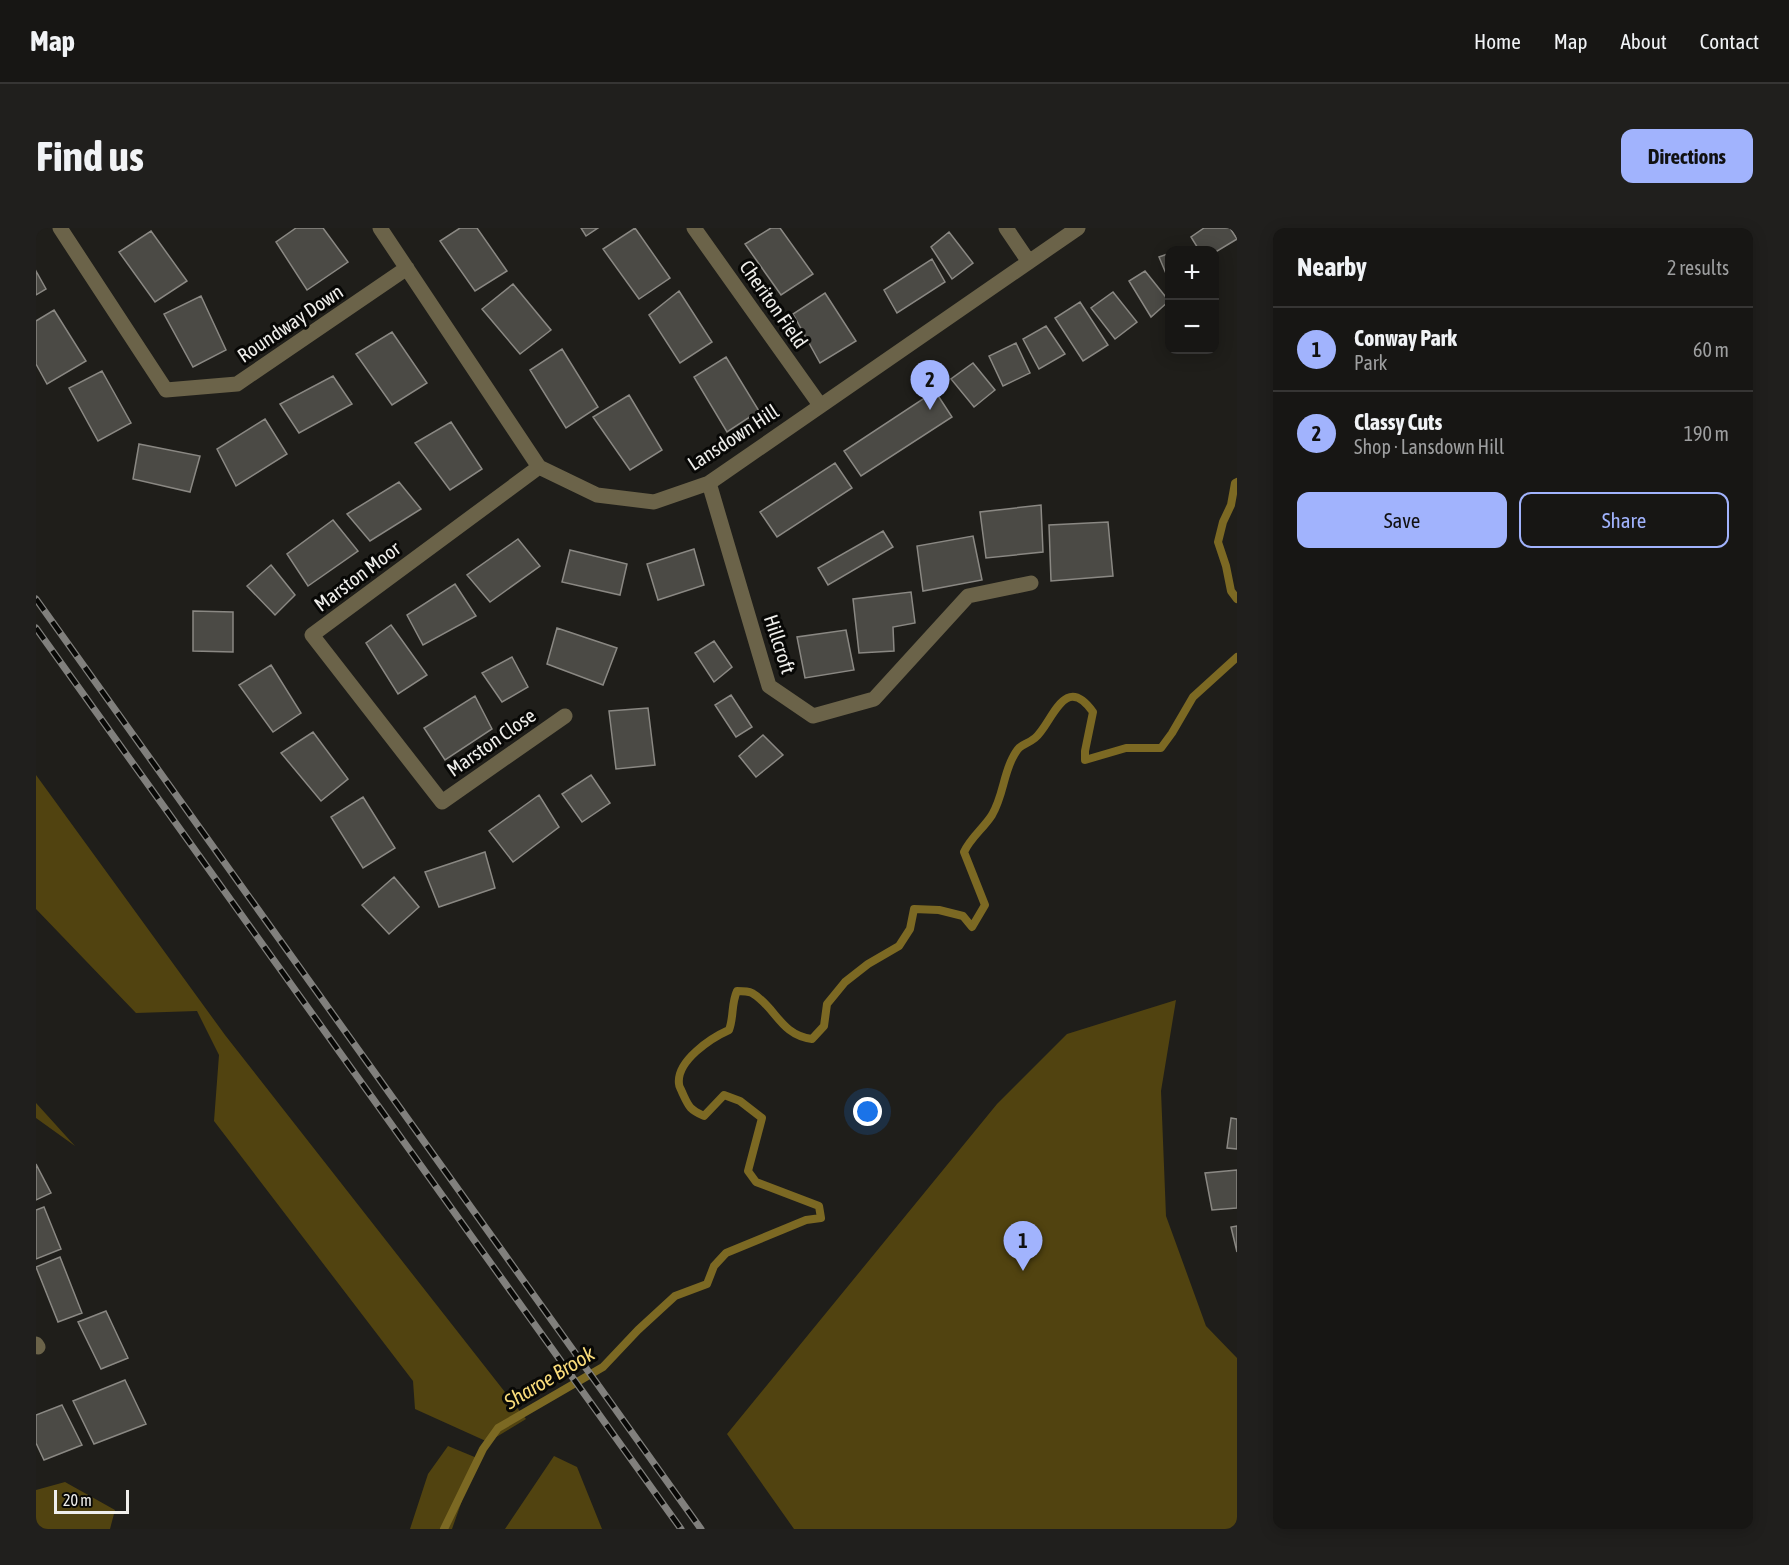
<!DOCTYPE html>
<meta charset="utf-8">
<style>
:root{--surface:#171614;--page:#201f1d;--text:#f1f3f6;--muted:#9e9fa0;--line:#363534;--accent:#a1b3fd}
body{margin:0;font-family:"Asap Condensed",sans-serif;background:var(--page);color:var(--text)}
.controls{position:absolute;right:18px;top:18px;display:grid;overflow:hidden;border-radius:12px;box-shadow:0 3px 15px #0003}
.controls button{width:54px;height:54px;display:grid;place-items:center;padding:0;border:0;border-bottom:2px solid var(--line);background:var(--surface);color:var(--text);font:30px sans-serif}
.scale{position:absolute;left:18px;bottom:15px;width:75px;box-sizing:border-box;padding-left:6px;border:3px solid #efeeeb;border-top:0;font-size:16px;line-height:21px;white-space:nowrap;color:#efeeeb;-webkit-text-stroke:4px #080806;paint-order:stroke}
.you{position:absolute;left:832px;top:884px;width:21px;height:21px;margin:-15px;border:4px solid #fff;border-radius:50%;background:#1a73e8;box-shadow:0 0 0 9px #1a73e833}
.badge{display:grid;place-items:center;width:39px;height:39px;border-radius:50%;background:var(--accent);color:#111;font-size:20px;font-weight:700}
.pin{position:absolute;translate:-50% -50px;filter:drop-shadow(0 2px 3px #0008)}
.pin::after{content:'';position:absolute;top:32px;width:21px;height:18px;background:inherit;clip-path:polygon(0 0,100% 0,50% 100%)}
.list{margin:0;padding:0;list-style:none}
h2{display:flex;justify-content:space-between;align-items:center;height:78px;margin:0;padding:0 24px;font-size:26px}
h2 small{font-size:20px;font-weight:400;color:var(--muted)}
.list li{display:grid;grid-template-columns:39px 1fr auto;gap:18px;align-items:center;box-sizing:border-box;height:84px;padding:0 24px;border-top:2px solid var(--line)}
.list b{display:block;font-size:22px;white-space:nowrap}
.list p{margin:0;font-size:20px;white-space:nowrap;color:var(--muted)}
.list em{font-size:20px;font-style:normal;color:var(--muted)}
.actions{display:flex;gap:12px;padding:18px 24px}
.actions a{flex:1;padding:14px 0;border:2px solid var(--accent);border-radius:12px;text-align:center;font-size:21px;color:var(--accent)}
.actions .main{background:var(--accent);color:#111}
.map{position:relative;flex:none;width:1201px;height:1301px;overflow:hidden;border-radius:12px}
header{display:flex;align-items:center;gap:36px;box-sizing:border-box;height:84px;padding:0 30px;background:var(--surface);border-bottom:2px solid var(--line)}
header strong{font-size:28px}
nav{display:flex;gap:33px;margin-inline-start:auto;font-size:21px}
.intro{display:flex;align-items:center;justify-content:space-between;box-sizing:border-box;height:144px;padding:0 36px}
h1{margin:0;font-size:42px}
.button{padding:15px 27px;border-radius:12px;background:var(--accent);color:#111;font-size:21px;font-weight:700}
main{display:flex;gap:36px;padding:0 36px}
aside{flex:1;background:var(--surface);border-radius:12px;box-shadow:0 3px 15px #0003}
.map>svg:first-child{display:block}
.green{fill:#514310}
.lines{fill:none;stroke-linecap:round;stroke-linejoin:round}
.stream{stroke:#7c6923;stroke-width:8}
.building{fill:#4b4a45;stroke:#8a8883;stroke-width:1.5}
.minor{stroke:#6b6349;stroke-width:15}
.rail-casing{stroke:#81807d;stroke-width:7}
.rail{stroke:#080806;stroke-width:4.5;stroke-dasharray:14;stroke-linecap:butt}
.labels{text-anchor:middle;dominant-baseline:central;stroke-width:6;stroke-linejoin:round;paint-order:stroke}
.street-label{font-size:20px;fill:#efeeeb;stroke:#080806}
.water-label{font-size:21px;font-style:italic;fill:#f8db7a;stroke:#080806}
</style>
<header>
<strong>Map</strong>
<nav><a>Home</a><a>Map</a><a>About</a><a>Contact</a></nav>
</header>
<div class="intro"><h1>Find us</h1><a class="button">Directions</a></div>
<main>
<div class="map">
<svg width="1201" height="1301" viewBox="0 0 1201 1301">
<rect width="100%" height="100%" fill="#1f1e1a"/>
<!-- green -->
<path class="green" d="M 0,547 L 189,807 L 490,1191 L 452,1214 L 379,1181 L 377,1153 L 178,893 L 183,827 L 161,783 L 100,785 L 0,681 Z
M 1140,772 L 1125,863 L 1130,988 L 1170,1098 L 1201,1130 L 1201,1301 L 758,1301 L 691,1206 L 961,876 L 1031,806 Z
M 0,875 L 39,918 L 0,890 Z
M 412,1218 L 441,1230 L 416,1301 L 374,1301 L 392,1246 Z
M 518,1228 L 541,1239 L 566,1301 L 469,1301 Z
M 29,1254 L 79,1282 L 74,1301 L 0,1301 L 0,1262 Z"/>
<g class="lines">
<!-- stream -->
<path class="stream" d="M 1201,254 L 1199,255 L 1195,277 L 1187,294 L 1182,314 L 1190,338 L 1195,363 L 1201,371
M 408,1301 L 447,1221 L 462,1200 L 567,1139 L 602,1102 L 639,1068 L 671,1056 L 678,1038 L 690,1025 L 770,992 L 785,990 L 783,978 L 720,954 L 712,943 L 726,890 L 704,873 L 688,867 L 668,888 C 653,881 653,879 646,864 C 645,861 643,859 643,856 C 640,833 675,810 693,802 C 698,789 695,776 701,763 C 706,763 712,763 716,765 C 740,779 744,807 776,811 L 788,798 L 791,776 L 809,754 L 832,736 L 863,718 L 874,701 L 878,681 L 903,682 L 927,688 L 936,699 L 949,677 L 928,624 C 935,609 947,601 956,587 C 967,568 967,549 976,531 C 985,513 988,519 999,510 C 1016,496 1028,443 1057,484 L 1049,523 L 1049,532 L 1090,520 L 1125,520 L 1136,505 L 1157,469 L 1201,429"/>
</g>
<!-- building -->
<path class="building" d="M 260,0 L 287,0 L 312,34 L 271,62 L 240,14 Z
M 424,0 L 441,0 L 471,43 L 439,63 L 404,13 Z
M 545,0 L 562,0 L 550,8 Z
M 599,0 L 634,50 L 603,71 L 567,21 Z
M 735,0 L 744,0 L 777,46 L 745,67 L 709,16 Z
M 1168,0 L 1194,0 L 1201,11 L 1178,25 L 1178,22 L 1163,22 L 1155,9 Z
M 115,3 L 151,53 L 119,74 L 83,24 Z
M 913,4 L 937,35 L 916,51 L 895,19 Z
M 1134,25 L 1134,55 L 1123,29 Z
M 896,31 L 909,54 L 861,85 L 848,62 Z
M 0,43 L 10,61 L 0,67 Z
M 1109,43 L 1133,73 L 1115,89 L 1093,53 Z
M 477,56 L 515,102 L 484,126 L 446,81 Z
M 643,63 L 676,114 L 644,135 L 613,87 Z
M 1077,64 L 1101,94 L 1079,111 L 1055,80 Z
M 789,65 L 820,113 L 784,135 L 757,86 Z
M 165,68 L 190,122 L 157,139 L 128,86 Z
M 1044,74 L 1072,117 L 1047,133 L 1019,90 Z
M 18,82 L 50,133 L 11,156 L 0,136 L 0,93 Z
M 1010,98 L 1029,126 L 1003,141 L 987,111 Z
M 356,104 L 391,155 L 356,177 L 320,126 Z
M 980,115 L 994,145 L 967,158 L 953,128 Z
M 526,121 L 562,179 L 530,200 L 494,142 Z
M 690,129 L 723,183 L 691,204 L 658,149 Z
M 937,135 L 959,162 L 938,179 L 915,151 Z
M 66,143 L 95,195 L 62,213 L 33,160 Z
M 297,148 L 316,176 L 263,205 L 244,176 Z
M 899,163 L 916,189 L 825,248 L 808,223 Z
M 593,167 L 626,222 L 594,242 L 557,189 Z
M 229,191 L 251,226 L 200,258 L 181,221 Z
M 415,194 L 446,241 L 414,262 L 379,215 Z
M 103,216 L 164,228 L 154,264 L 97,251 Z
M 799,235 L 816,260 L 741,309 L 724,284 Z
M 363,254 L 385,281 L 334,313 L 311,286 Z
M 1005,277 L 1007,324 L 950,330 L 944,284 Z
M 297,292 L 322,323 L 272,358 L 251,326 Z
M 1072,294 L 1077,348 L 1015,353 L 1013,297 Z
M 847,303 L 857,319 L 792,357 L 782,340 Z
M 937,308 L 946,352 L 887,363 L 881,318 Z
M 482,311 L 504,338 L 454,374 L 431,347 Z
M 658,321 L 668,357 L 622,372 L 611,336 Z
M 534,322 L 591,336 L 584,367 L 526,354 Z
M 235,337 L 259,367 L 239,387 L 211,358 Z
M 419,356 L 440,388 L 387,417 L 371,387 Z
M 875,364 L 879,395 L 857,399 L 858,423 L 823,425 L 817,371 Z
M 157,383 L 197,384 L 197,424 L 157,423 Z
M 355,397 L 391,447 L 362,466 L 330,415 Z
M 521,400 L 581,420 L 567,457 L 511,436 Z
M 810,402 L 818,442 L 769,450 L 761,409 Z
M 678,413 L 696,439 L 678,454 L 659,425 Z
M 476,429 L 492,459 L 466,474 L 446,445 Z
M 235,437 L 265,485 L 237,504 L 203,457 Z
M 695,467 L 716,499 L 700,509 L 679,477 Z
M 439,468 L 456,501 L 409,532 L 388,500 Z
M 612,480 L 619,537 L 580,541 L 573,483 Z
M 277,504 L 312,551 L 285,573 L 245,525 Z
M 727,507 L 747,527 L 720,549 L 703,528 Z
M 555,547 L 574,575 L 546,594 L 526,566 Z
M 503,567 L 523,599 L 477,634 L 453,603 Z
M 327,569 L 359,620 L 327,640 L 295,589 Z
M 449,624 L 459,660 L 403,679 L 389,644 Z
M 358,649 L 383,679 L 353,706 L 326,677 Z
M 1195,890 L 1201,891 L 1201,921 L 1191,920 Z
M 0,936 L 15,965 L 0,972 Z
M 1201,942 L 1201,980 L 1176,982 L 1169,945 Z
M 8,979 L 25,1021 L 0,1031 L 0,982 Z
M 1201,998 L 1201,1024 L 1195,999 Z
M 24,1029 L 46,1085 L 22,1094 L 0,1039 Z
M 70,1083 L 92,1130 L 65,1141 L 42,1094 Z
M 89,1152 L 110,1196 L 58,1216 L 37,1173 Z
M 26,1177 L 46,1217 L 8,1232 L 0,1215 L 0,1187 Z"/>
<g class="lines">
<!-- minor -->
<path class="minor" d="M 24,0 L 130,162 L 201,156 L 371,40
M 344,0 L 503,239 L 561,267 L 618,274 L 673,255 L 1042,0
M 658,0 L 784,177
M 970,0 L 993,34
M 503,239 L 276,407 L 406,574 L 529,488
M 673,255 L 733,458 L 777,488 L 838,471 L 932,368 L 995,355
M 0,1116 L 2,1119"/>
<defs>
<path id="rail" d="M 0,371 L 665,1301
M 0,400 L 645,1301"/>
</defs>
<!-- rail casing -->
<use href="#rail" class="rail-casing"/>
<!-- rail -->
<use href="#rail" class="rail"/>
</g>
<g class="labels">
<!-- street labels -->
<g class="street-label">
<text transform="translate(738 76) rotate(55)">Cheriton Field</text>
<text transform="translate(254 95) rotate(-34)">Roundway Down</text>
<text transform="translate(697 209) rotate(-33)">Lansdown Hill</text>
<text transform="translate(321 348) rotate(-37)">Marston Moor</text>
<text transform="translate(744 416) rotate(72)">Hillcroft</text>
<text transform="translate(455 514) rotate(-35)">Marston Close</text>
</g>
<!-- water labels -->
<g class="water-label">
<text transform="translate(513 1149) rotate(-31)">Sharoe Brook</text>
</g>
</g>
</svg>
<div class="controls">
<button>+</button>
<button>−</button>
</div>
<div class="scale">20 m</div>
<div class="you"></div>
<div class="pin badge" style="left:987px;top:1043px">1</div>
<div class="pin badge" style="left:894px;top:182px">2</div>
</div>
<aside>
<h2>Nearby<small>2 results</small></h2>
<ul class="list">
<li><span class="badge">1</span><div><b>Conway Park</b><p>Park</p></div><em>60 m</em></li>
<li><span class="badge">2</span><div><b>Classy Cuts</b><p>Shop · Lansdown Hill</p></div><em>190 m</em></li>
</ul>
<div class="actions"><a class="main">Save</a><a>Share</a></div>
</aside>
</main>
